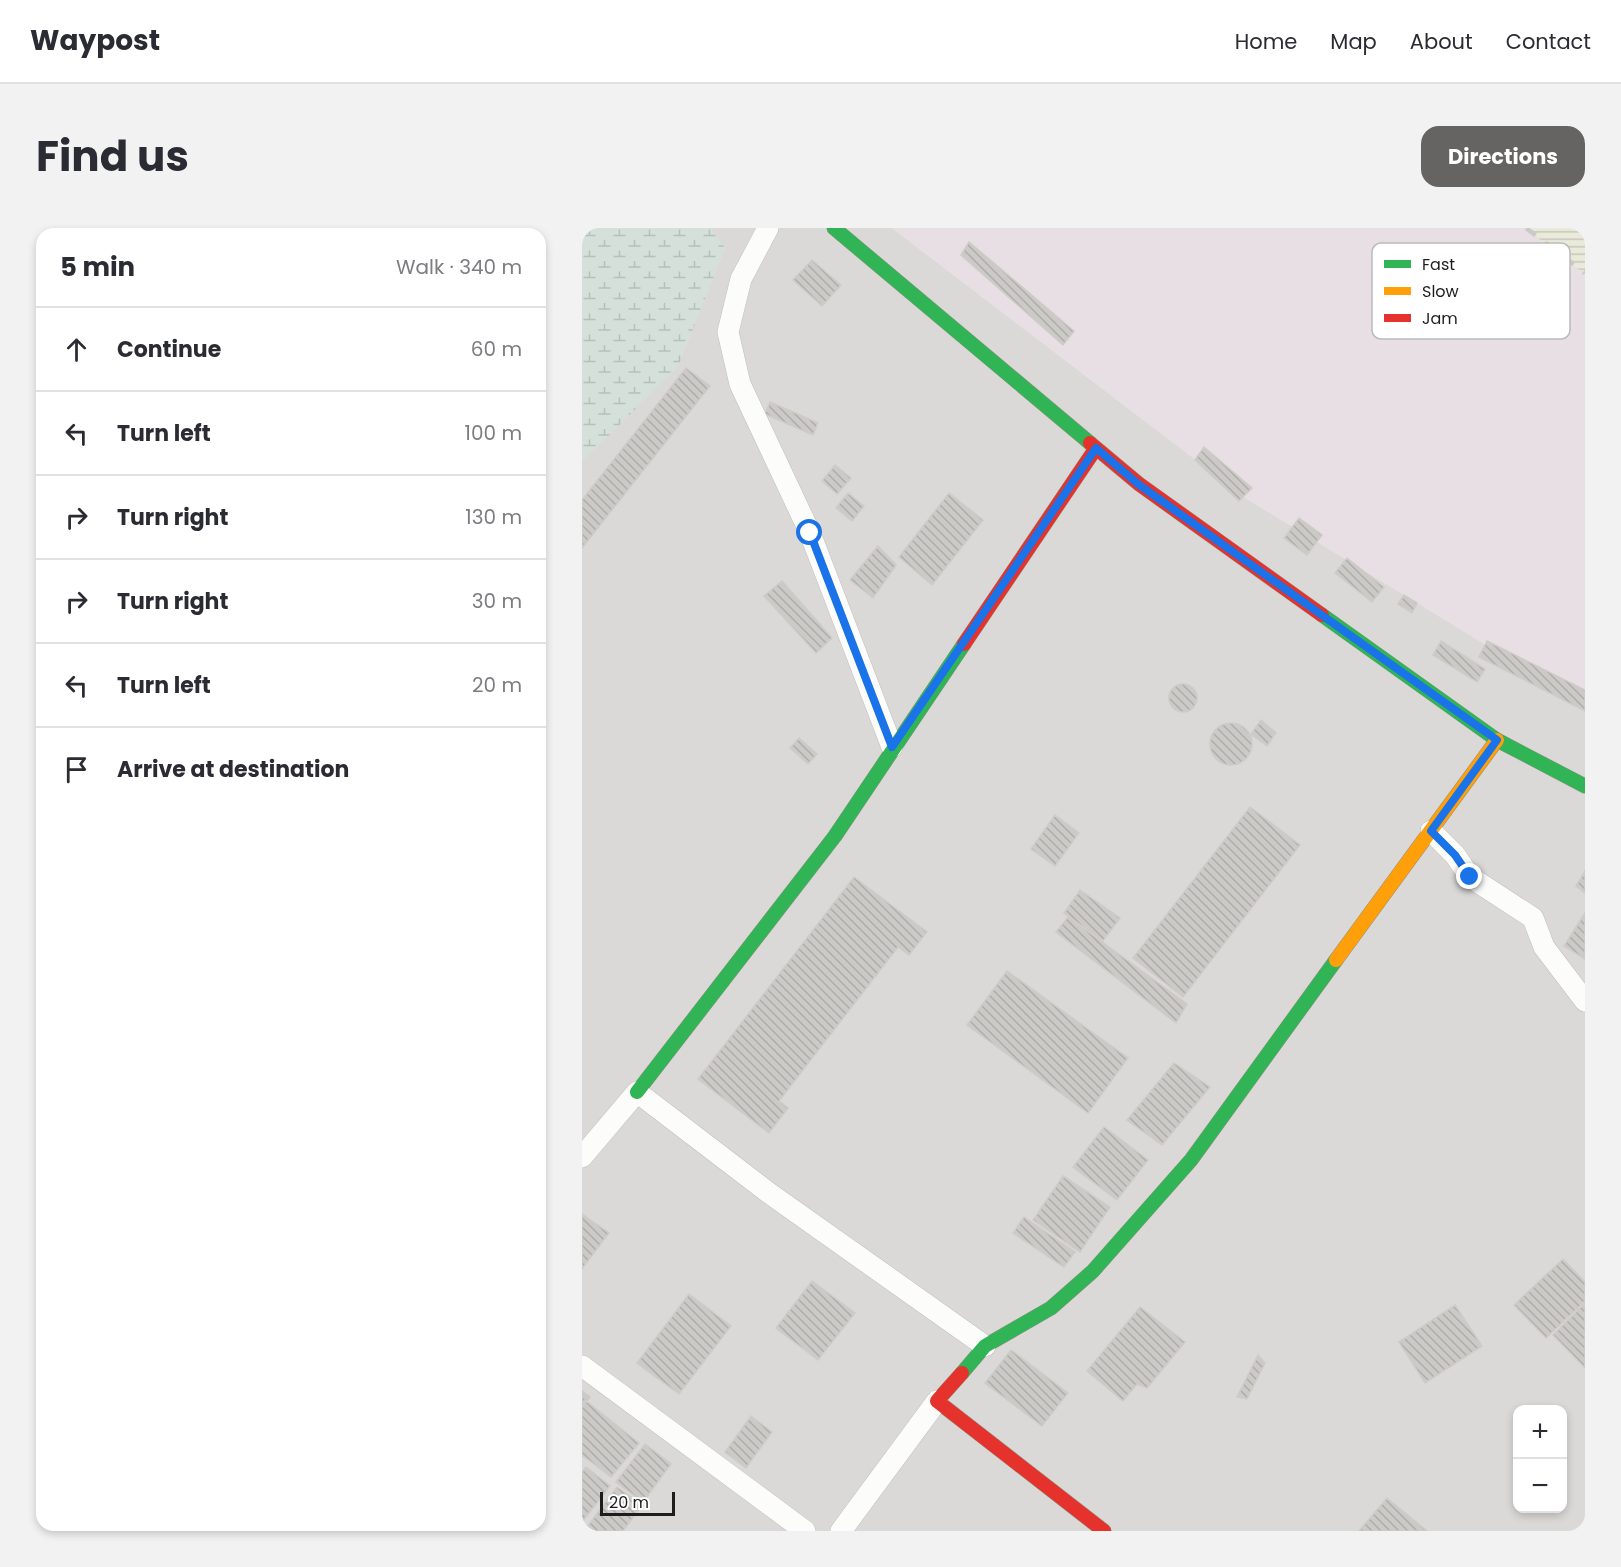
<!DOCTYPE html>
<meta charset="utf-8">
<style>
:root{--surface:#fff;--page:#f2f2f3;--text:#2b2b33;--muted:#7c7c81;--line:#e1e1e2;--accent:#656463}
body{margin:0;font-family:Poppins,sans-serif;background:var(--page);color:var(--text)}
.controls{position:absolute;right:18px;bottom:18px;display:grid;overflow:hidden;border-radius:12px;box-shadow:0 3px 9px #0003}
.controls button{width:54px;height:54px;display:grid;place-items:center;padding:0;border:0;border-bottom:2px solid var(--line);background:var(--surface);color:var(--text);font:30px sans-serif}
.scale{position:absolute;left:18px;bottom:15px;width:75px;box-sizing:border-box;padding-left:6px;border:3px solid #1d1d1d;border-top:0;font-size:16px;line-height:21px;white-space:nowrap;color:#1d1d1d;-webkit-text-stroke:4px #fff;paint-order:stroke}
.stop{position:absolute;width:18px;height:18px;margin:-14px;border:4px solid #1a73e8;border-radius:50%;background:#fff}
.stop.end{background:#1a73e8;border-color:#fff;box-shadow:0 2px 6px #0008}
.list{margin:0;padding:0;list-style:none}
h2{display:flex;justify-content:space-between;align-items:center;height:78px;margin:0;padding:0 24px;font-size:26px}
h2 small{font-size:20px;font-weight:400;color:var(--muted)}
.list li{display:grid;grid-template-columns:39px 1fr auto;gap:18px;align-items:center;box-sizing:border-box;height:84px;padding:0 24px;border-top:2px solid var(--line)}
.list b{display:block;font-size:22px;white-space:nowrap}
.list em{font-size:20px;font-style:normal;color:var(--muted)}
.icon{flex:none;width:33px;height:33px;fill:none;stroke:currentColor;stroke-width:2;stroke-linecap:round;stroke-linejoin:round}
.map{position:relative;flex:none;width:1003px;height:1303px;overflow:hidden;border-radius:18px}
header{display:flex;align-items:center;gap:36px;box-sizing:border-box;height:84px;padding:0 30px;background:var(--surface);border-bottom:2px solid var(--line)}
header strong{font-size:28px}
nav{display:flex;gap:33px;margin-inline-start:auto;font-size:21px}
.intro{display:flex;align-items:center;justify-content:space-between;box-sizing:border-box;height:144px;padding:0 36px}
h1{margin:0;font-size:42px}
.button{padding:15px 27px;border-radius:18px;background:var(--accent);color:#fff;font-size:21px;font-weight:700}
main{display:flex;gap:36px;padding:0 36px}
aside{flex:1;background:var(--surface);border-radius:18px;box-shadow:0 3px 9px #0003}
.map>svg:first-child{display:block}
.residential{fill:#dad9d7;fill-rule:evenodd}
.railway{fill:#e8dfe4}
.farmland{fill:url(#farmland-rules)}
.wetland{fill:url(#wetland-marsh)}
.building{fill:url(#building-back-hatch);stroke:#cecbc8;stroke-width:1.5}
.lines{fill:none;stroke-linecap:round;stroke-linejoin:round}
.street-casing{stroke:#c1c0be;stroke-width:22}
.fast-casing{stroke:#909280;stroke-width:15}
.slow-casing{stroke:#909280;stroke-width:15}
.jam-casing{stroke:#909280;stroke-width:15}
.street{stroke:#fcfcfb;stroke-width:21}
.fast{stroke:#30b455;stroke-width:14}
.slow{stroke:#ff9f0a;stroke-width:14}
.jam{stroke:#e5322d;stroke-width:14}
.rail{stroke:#cacac9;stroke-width:4.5;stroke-dasharray:12 12;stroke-linecap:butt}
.route{stroke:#1a73e8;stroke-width:8}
.key{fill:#fff;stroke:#bbb;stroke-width:1.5}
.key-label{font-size:16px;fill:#1d1d1d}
</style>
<header>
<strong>Waypost</strong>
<nav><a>Home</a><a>Map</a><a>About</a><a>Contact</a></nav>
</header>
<div class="intro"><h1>Find us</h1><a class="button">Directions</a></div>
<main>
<aside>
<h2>5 min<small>Walk · 340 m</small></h2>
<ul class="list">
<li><svg class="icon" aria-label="ahead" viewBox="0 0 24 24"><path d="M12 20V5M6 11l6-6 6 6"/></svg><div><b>Continue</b></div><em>60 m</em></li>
<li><svg class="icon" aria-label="left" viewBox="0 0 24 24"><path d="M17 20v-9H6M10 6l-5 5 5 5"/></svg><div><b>Turn left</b></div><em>100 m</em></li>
<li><svg class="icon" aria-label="right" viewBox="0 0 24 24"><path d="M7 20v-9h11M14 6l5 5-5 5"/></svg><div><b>Turn right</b></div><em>130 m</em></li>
<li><svg class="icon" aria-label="right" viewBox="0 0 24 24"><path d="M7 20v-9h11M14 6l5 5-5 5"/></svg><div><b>Turn right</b></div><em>30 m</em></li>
<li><svg class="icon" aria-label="left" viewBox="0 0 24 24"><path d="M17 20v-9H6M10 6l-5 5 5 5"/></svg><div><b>Turn left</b></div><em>20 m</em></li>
<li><svg class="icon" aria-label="arrive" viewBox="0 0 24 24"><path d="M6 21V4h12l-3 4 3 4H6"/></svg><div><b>Arrive at destination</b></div></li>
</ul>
</aside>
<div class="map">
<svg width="1003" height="1303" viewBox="0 0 1003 1303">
<defs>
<pattern id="farmland-rules" width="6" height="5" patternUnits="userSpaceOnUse" patternTransform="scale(1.5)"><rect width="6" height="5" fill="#e9eada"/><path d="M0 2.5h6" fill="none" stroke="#c7c8bb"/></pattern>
<pattern id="wetland-marsh" width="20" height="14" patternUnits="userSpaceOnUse" patternTransform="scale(1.5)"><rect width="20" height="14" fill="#d5e0da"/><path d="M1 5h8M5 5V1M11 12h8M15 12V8" fill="none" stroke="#b6c0bb"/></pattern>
<pattern id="building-back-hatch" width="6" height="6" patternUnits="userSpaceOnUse" patternTransform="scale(1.5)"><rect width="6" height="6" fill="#cccac7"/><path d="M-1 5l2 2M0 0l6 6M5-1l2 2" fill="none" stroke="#afadaa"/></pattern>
</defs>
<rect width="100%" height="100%" fill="#ebe9e6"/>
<!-- residential -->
<path class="residential" d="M 107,0 L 310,0 L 665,271 L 909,420 L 1003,463 L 1003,1303 L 0,1303 L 0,190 ZM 936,1182 L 981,1182 L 981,1280 L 936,1280 Z"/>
<!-- railway -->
<path class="railway" d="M 310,0 L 944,0 L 1003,45 L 1003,463 L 909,420 L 665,271 Z"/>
<!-- farmland -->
<path class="farmland" d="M 944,0 L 1003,0 L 1003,45 L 989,37 Z"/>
<!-- wetland -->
<path class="wetland" d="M 0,0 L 129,0 L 143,20 L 96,139 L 0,234 Z"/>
<!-- building -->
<path class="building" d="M 387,14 L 492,103 L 481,117 L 379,27 Z
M 230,32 L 259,57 L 240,78 L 211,52 Z
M 104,140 L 128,158 L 0,320 L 0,272 Z
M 188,174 L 236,195 L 231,207 L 183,186 Z
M 622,219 L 670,260 L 657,273 L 613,232 Z
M 253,237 L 269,250 L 255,266 L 240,253 Z
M 266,265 L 282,278 L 270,293 L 254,280 Z
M 367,265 L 401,292 L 350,357 L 317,329 Z
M 717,290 L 740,307 L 725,327 L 702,310 Z
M 296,318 L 314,337 L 291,370 L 268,352 Z
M 765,330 L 802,359 L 790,374 L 753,345 Z
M 200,353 L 250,410 L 234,425 L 182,368 Z
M 822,367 L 835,375 L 830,385 L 816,376 Z
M 859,413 L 903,441 L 895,454 L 851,427 Z
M 905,413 L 1003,462 L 1003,483 L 897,429 Z
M587 470a14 14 0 1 1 28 0a14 14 0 1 1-28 0Z
M 679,492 L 694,505 L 685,518 L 669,506 Z
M628 516a21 21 0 1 1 42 0a21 21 0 1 1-42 0Z
M 217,510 L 235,526 L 226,536 L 208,520 Z
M 668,579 L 718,617 L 601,769 L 551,730 Z
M 473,587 L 497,605 L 473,638 L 449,621 Z
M 1003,643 L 1003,665 L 994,658 Z
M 272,649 L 345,704 L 327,727 L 316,719 L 197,873 L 206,880 L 187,905 L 116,851 Z
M 498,662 L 538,690 L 521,713 L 482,685 Z
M 1003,685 L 1003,731 L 982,718 Z
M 486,689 L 605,776 L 594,795 L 474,704 Z
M 425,743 L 546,830 L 506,885 L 385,797 Z
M 592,835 L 628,859 L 580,917 L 545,892 Z
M 522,899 L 566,932 L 535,972 L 491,939 Z
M 481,948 L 528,979 L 498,1024 L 451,992 Z
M 0,986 L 27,1005 L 0,1041 Z
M 442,989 L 493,1024 L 482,1039 L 431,1005 Z
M 981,1031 L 1003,1054 L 1003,1073 L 964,1110 L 932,1077 Z
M 230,1053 L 273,1085 L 236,1132 L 194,1100 Z
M 107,1066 L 149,1098 L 97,1166 L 55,1135 Z
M 1003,1075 L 1003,1140 L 971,1107 Z
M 873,1077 L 900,1118 L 843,1155 L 817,1114 Z
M 558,1079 L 603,1114 L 565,1160 L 555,1156 L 541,1173 L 505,1143 Z
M 429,1122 L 486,1165 L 460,1198 L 403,1155 Z
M 676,1127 L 683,1135 L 665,1171 L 655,1169 Z
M 0,1163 L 8,1169 L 0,1180 Z
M 3,1172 L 57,1215 L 29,1249 L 0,1227 L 0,1176 Z
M 169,1188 L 190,1204 L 164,1240 L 143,1224 Z
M 63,1216 L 89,1236 L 61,1274 L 34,1254 Z
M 4,1239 L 28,1258 L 0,1294 L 0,1244 Z
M 35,1259 L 60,1277 L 41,1303 L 2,1303 Z
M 805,1270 L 845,1303 L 777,1303 Z"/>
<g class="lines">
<defs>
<path id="street" d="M 186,0 L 159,51 L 146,104 L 158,156 L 228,305 L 310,519
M 849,603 L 873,627 L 888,649 L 951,690 L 962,719 L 1003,773
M 0,929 L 55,864 L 187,965 L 403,1118
M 0,1138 L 223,1303
M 259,1303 L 355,1173"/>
<path id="fast" d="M 252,0 L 508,215
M 740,387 L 915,512 L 1003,558
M 55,864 L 253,608 L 382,416
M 380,1145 L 403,1118 L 469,1080 L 511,1043 L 609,932 L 754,732"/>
<path id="slow" d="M 754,732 L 915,512"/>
<path id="jam" d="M 508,215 L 557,256 L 740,387
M 382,416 L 514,220
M 380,1145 L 355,1173 L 522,1303"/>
</defs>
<!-- street casing -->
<use href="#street" class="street-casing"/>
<!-- fast casing -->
<use href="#fast" class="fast-casing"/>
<!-- slow casing -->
<use href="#slow" class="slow-casing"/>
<!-- jam casing -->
<use href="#jam" class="jam-casing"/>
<!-- street -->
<use href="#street" class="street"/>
<!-- fast -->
<use href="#fast" class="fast"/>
<!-- slow -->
<use href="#slow" class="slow"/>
<!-- jam -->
<use href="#jam" class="jam"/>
<!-- rail -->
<path class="rail" d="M 944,0 L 1003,45"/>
</g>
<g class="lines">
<!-- route -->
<path class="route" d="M 228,305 L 310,519 L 514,220 L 556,256 L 915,512 L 849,603 L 873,627 L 888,649"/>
</g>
<!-- legend -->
<rect x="790" y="15" width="198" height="96" rx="9" class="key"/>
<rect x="802" y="32" width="27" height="8" fill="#30b455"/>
<rect x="802" y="59" width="27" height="8" fill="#ff9f0a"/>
<rect x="802" y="86" width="27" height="8" fill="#e5322d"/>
<g class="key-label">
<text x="840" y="42">Fast</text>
<text x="840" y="69">Slow</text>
<text x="840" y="96">Jam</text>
</g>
</svg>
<div class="controls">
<button>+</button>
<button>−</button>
</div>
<div class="scale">20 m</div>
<div class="stop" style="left:228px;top:305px"></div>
<div class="stop end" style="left:888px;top:649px"></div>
</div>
</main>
